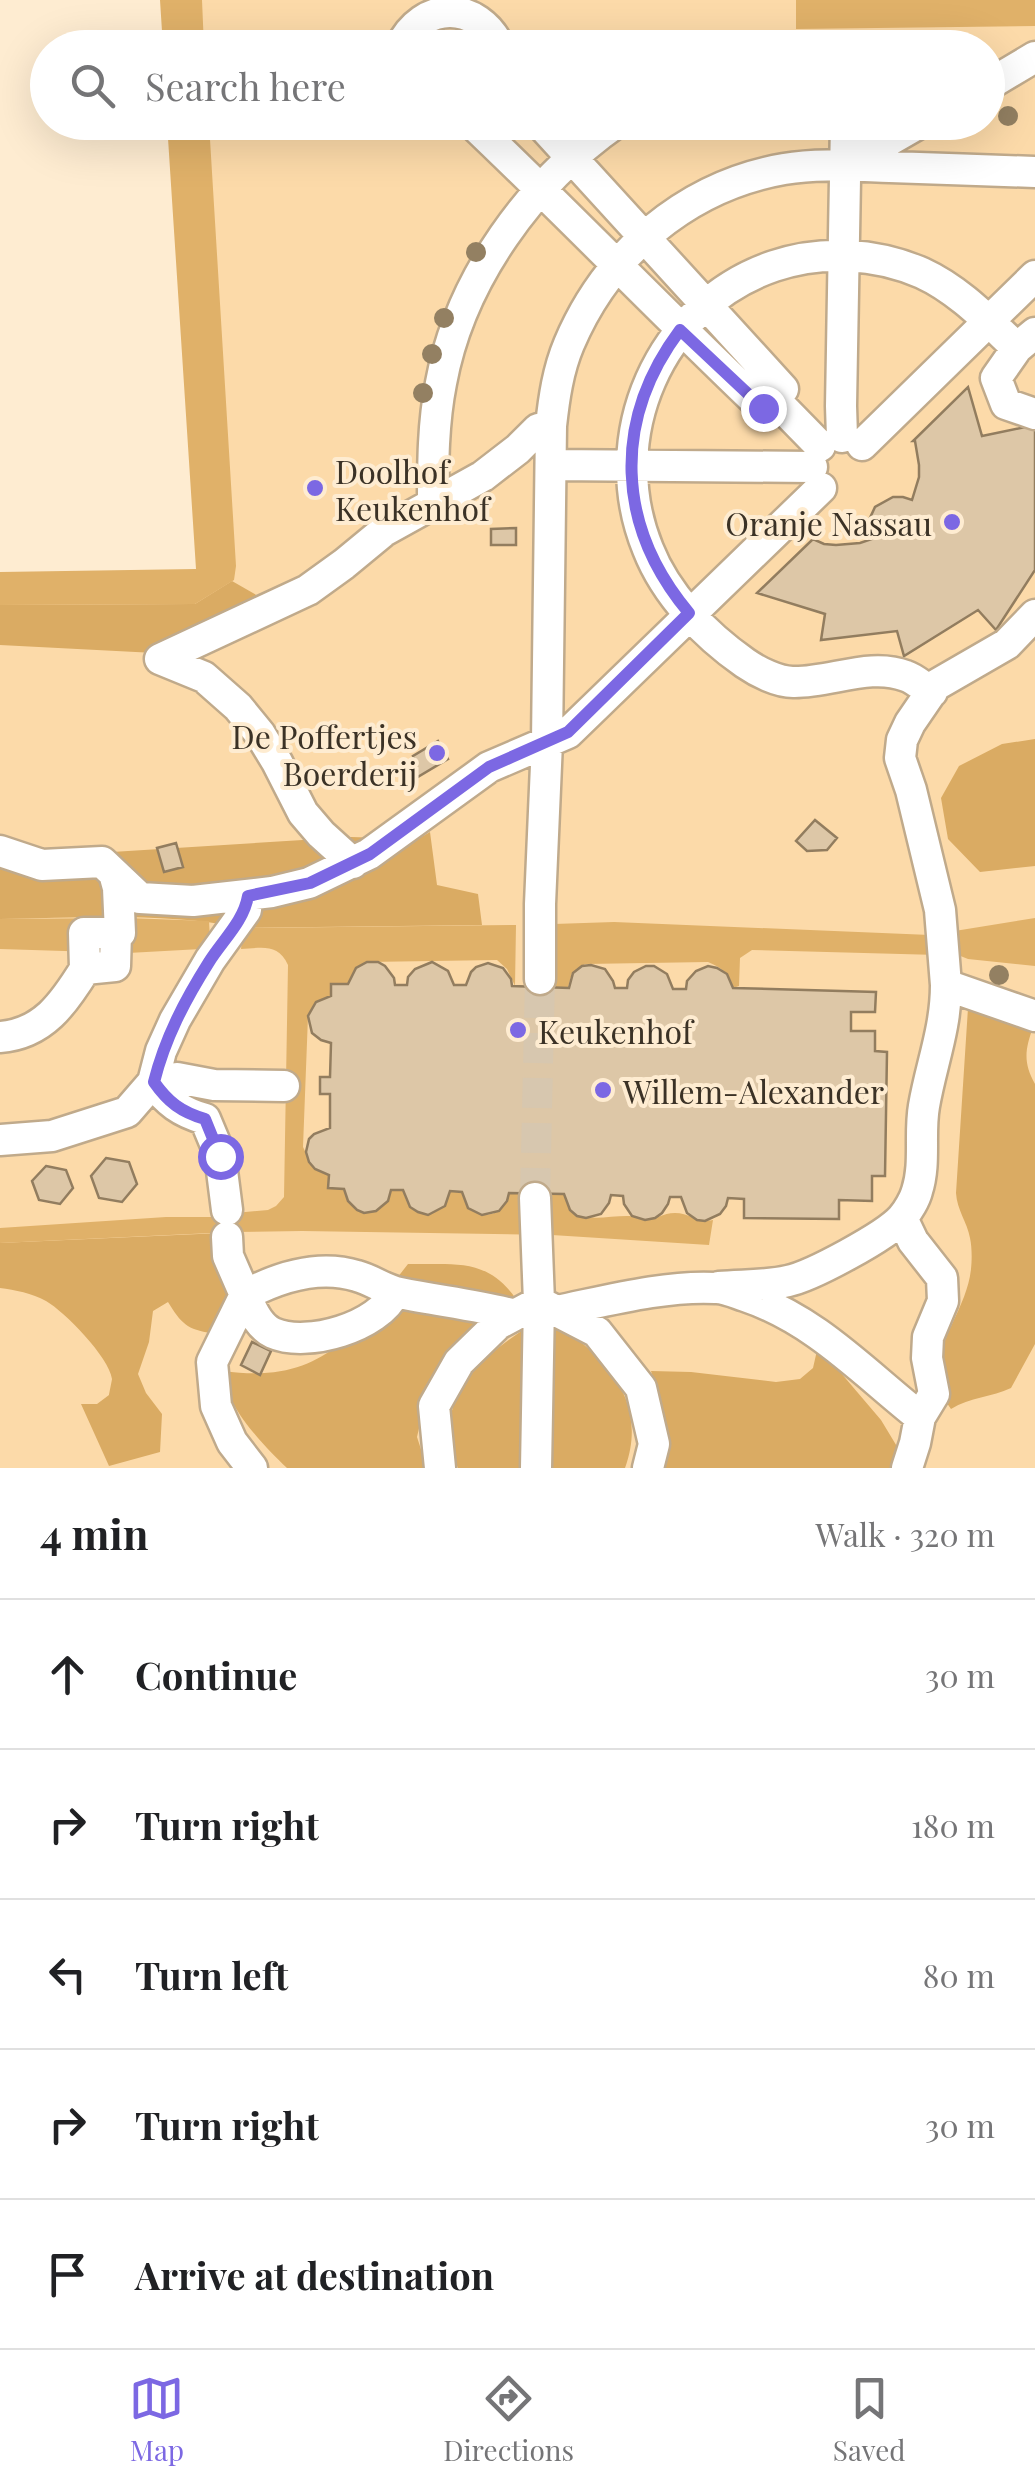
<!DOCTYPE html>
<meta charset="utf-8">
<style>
:root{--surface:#fff;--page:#f6f6f6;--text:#202124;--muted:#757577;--line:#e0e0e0;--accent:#7c68e3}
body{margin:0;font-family:"Playfair Display",serif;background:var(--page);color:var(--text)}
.stop{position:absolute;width:30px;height:30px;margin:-22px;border:8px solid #7c68e3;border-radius:50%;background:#fff}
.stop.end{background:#7c68e3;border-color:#fff;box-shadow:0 2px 10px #0008}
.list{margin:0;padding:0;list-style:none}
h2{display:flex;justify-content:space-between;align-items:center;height:130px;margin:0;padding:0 40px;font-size:42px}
h2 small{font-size:32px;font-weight:400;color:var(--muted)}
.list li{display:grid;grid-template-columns:65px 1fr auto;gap:30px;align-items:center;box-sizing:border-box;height:150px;padding:0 40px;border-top:2px solid var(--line)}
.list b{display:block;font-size:38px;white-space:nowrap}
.list em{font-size:32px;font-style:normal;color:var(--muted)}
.icon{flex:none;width:55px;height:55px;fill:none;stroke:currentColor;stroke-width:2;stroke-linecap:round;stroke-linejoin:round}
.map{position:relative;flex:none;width:1035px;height:1468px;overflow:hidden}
.search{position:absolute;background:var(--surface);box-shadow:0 10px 40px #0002;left:30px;right:30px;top:30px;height:110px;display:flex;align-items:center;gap:25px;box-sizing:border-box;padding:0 35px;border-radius:55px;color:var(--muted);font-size:38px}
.sheet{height:880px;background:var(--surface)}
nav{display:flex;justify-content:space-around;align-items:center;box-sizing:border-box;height:140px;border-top:2px solid var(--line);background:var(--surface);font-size:28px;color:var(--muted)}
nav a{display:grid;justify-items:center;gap:5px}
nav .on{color:var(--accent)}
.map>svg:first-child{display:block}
.green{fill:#fcdaa9}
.forest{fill:#daab63}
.water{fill:#e0b169}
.building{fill:#ddc7a7;stroke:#927d5f;stroke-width:2.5}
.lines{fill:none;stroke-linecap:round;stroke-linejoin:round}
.street-tunnel{stroke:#d7c7af;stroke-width:30;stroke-dasharray:30 15;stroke-linecap:butt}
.street-casing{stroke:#c0aa8b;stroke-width:35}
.street{stroke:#fff;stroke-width:30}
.tree{fill:#938062}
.route{stroke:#7c68e3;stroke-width:12}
.poi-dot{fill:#7c68e3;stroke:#feecd1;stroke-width:4}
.labels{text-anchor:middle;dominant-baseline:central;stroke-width:8;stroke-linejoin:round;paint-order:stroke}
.poi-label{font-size:32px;fill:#3b3226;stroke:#feecd1;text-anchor:start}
</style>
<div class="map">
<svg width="1035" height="1468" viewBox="0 0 1035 1468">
<rect width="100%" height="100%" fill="#feecd1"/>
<!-- green -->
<path class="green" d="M 186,0 L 1035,0 L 1035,1468 L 0,1468 L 0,591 L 211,587 L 191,123 L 988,122 L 988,48 L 188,47 Z"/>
<!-- forest -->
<path class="forest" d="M 232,581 L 265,600 L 155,653 L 0,645 L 0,605 L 195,604 Z
M 1035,739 L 1035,866 L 980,872 L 948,839 L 941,798 L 959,766 L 1002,744 Z
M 430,832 L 437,885 L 478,894 L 482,925 L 243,928 C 164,912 80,918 0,919 L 0,859 L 351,837 L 418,839 Z
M 968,1008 L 1033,1027 C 1025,1050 1023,1062 1035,1084 L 1035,1344 L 1011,1388 C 992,1397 970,1397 951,1409 C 915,1359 966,1319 971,1269 C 972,1260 972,1247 970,1238 C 967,1222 957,1210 956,1193 Z
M 221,1233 L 236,1296 L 212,1333 C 187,1330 181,1323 168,1302 L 153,1311 L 149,1342 L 138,1374 L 146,1393 L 162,1414 L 160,1452 L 109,1466 L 81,1404 L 97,1404 L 109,1395 C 109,1394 112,1380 112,1379 C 109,1357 65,1312 46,1301 C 32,1293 15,1290 0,1288 L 0,1243 Z
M 408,1264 C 454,1265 487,1257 516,1299 L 422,1415 L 417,1437 L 427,1468 L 287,1468 C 263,1445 224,1405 223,1371 C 324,1385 353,1334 408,1264 Z
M 552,1323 C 606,1354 649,1402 625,1468 L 547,1468 Z
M 529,1326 L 527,1468 L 458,1468 C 453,1458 453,1448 451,1437 C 444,1385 490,1352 529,1326 Z
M 818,1346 L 881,1420 L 910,1468 L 660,1468 C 664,1431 663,1406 651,1371 L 691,1372 L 776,1382 L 800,1379 L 813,1368 Z"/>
<!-- water -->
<path class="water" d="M 160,0 L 202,0 L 204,47 L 163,47 Z
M 796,0 L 1035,0 L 1035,26 L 796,29 Z
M 167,123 L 209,123 L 236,566 L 234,580 L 195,604 L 0,605 L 0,572 L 196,569 Z
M 127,918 L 209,921 L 210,939 L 201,949 L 128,953 L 0,949 L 0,919 Z
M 1035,918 L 1035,966 L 968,959 L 953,953 L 938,955 L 752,950 L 740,958 L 739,986 L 733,988 C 730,973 722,968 708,962 L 585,964 L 572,973 L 568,987 L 550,988 L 554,924 L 614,922 L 930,935 Z
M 516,925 L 515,986 L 507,969 L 497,960 L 367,962 L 356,968 L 348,984 L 332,984 L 332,996 C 318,999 313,1004 308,1016 L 303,1147 C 310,1161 312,1171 329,1175 L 329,1188 L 344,1189 C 350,1220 382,1221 391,1190 L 403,1190 C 407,1214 427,1220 445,1206 L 450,1191 L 462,1192 L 468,1208 L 482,1215 C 498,1215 506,1208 509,1193 L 564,1194 C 570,1228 604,1215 630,1216 C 635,1217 640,1219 645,1220 C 655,1220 663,1213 675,1213 C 690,1213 698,1223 713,1220 L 709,1245 L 552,1235 L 302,1231 L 233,1232 L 0,1243 L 0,1228 L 166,1217 L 219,1217 L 235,1213 L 268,1210 L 276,1206 L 284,1197 L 288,965 C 278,943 262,948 241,949 L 243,928 Z"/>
<!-- building -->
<path class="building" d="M 968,387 L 982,436 L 1035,425 L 1035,570 L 996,630 L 978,610 L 904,656 L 897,631 L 821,640 L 825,614 L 757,593 L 813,539 L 824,544 L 836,545 L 860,543 L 872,539 L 869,520 L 875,507 L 893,497 L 903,497 L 912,500 L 919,477 L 919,465 L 915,441 L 913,441 Z
M 516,528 L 516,545 L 491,545 L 491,529 Z
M 438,741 L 448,759 L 416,778 L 407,764 L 415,760 L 413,756 Z
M 815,820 L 837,838 L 827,850 L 807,851 L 796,841 Z
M 176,843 L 183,867 L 164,872 L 157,848 Z
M 367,962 L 378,962 L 385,966 L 394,978 L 395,985 L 407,985 L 408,977 L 415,969 L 432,962 L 448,971 L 454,985 L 466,985 L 471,972 L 476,967 L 488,963 L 503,968 L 511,979 L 512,986 L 569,988 L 573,973 L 582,966 L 591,965 L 605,969 L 613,981 L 615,988 L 627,988 L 628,980 L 634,972 L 646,966 L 654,966 L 667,974 L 673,989 L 686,989 L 687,981 L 696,971 L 708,966 L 717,968 L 727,974 L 733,988 L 876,992 L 875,1012 L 851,1012 L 851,1031 L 875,1031 L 875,1051 L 887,1052 L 885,1176 L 872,1176 L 872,1201 L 839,1200 L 839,1219 L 744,1218 L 744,1199 L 728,1198 L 726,1206 L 720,1214 L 705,1221 L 697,1220 L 687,1213 L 681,1197 L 670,1197 L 668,1204 L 662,1213 L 655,1218 L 645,1220 L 632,1216 L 624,1204 L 623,1196 L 611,1195 L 609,1203 L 601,1214 L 586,1218 L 577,1216 L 570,1210 L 564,1194 L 509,1193 L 507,1201 L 499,1211 L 482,1215 L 468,1208 L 462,1192 L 450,1191 L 445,1206 L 428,1215 L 418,1212 L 410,1207 L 403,1190 L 391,1190 L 388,1201 L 376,1211 L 364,1213 L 357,1210 L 348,1201 L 344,1189 L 328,1188 L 329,1175 L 315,1169 L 309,1162 L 306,1152 L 309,1139 L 314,1134 L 330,1128 L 330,1094 L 320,1094 L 320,1077 L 330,1077 L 331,1043 L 321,1040 L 312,1033 L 308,1016 L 316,1002 L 331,996 L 331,984 L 348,984 L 356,968 Z
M 106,1158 L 129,1162 L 137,1184 L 122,1202 L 99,1198 L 91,1176 Z
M 46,1166 L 66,1170 L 73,1188 L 60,1204 L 39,1200 L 32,1181 Z
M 252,1342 L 271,1351 L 260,1375 L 241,1365 Z"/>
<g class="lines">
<!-- street-tunnel -->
<path class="street-tunnel" d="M 535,1198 L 540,979"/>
<defs>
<path id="street" d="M 400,48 C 422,0 478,0 500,48
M 988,85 L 1035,57
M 471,122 C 570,216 664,314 763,408 L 783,389 L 539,122
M 848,164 L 921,122
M 1035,333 L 1017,348 L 996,378 L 1006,404 L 1035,414
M 773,398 L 820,446
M 842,437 L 841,406 L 846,122
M 862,445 L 1035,276
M 551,465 L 812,467
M 433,505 C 433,464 433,423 441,383 C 460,279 531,182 617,122
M 1035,615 L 1007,644 L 936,685 L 910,723 L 902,740 L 900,758 L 911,790 L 940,910 L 946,985 L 1035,1016
M 932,692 C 923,687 915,679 906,676 C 870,662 830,683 793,682 C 778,682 758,672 745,663 C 705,635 666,595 648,549 C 602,437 659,305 774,266 C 822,250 876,253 922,273 C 959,290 987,320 1017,348
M 0,851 L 42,865 L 102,862 L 140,898 L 193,901 L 272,892 L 309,883 L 369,854 L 489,767 L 568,733 L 821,488
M 353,863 L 321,834 L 303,813 L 277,762 L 260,734 L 238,707 L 204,677 L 160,659 L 308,590 L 344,564 L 384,531 L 483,476 L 518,449 L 538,429 L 551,426
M 85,969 L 84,933 L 116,933
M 540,979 L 540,904 L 547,742 L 551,426 C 554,398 558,370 569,344 C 607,254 686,186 784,169 C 819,163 855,166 890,167 C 938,169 987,170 1035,172
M 0,1037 C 43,1034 64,1003 85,969 L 115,966 L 116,933 L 120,933 L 118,888 L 115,877
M 0,1140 L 52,1136 L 127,1112 L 153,1082 L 161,1051 L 175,1020 L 210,960 L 246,910 L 247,896
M 535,1198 L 539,1302 L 536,1468
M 227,1210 L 220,1155 L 205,1119 C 181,1112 167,1102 153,1082 L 177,1078 L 214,1085 L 284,1086
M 902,1218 L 913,1241 L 942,1278 L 943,1301 L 928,1337 L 927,1358 L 934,1394 L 920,1417 L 915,1443 L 907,1468
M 227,1237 L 228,1256 L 245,1295 L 212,1362 L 216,1406 L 232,1442 L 252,1468
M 719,1287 C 741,1285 766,1286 788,1281 C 812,1276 886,1236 902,1218 C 908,1211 915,1199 917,1191 C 926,1163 919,1134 924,1106 C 931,1065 946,1029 946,985
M 395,1292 C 379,1327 307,1348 273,1333 C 258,1326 252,1309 245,1295 C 279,1277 318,1264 357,1276 C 372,1280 385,1290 400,1293 C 439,1301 477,1305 515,1315
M 557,1311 C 606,1301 666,1285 716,1288 C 725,1288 736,1293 745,1296 C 816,1320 863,1372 920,1417
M 440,1468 L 434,1406 L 459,1362 L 498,1324 L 539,1302 L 597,1332 L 641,1388 L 654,1444 L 648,1468"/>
</defs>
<!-- street casing -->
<use href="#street" class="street-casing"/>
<!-- street -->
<use href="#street" class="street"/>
</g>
<!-- trees -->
<g class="tree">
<circle cx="1008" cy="116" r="10"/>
<circle cx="476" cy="252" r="10"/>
<circle cx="444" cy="318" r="10"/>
<circle cx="432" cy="354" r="10"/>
<circle cx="423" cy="393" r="10"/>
<circle cx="999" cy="975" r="10"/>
</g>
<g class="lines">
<!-- route -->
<path class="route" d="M 220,1156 L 205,1119 C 181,1112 168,1102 154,1082 C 165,1038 185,1000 209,962 C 222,941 244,921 248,896 L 310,883 L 370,854 L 489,767 L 568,732 L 689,613 C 616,526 612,421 680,330 L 763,408"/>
</g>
<!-- markers -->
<g class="poi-dot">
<circle cx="315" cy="488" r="10"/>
<circle cx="952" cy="522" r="10"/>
<circle cx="437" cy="753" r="10"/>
<circle cx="518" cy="1030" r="10"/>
<circle cx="603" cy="1090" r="10"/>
</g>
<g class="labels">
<!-- poi labels -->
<g class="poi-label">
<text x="335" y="470">Doolhof<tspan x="335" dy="37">Keukenhof</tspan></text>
<text x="932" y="522" text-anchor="end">Oranje Nassau</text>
<text x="417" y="735" text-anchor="end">De Poffertjes<tspan x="417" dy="37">Boerderij</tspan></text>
<text x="538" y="1030">Keukenhof</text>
<text x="623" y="1090">Willem-Alexander</text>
</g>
</g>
</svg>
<div class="stop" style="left:220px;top:1156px"></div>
<div class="stop end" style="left:763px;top:408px"></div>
<div class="search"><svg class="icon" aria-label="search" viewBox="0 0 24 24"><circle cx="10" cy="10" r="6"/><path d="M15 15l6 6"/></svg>Search here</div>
</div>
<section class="sheet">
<h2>4 min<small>Walk · 320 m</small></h2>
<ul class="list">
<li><svg class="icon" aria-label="ahead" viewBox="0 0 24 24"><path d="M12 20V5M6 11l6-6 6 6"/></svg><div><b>Continue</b></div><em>30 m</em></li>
<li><svg class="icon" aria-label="right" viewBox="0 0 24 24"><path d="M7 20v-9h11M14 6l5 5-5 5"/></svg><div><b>Turn right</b></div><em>180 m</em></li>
<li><svg class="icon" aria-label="left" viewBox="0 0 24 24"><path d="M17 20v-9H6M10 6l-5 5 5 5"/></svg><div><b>Turn left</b></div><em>80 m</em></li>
<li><svg class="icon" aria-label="right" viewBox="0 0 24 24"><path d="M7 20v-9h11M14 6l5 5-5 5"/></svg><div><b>Turn right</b></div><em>30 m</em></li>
<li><svg class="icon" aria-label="arrive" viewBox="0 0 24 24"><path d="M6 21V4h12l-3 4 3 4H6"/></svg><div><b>Arrive at destination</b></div></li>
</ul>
</section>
<nav>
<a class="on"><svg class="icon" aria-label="map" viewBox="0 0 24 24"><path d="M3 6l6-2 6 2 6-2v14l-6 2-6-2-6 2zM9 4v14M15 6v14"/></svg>Map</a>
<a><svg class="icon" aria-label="directions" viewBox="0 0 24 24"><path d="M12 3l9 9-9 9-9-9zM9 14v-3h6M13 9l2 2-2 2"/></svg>Directions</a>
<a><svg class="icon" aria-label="saved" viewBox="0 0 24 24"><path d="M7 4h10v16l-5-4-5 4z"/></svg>Saved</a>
</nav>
